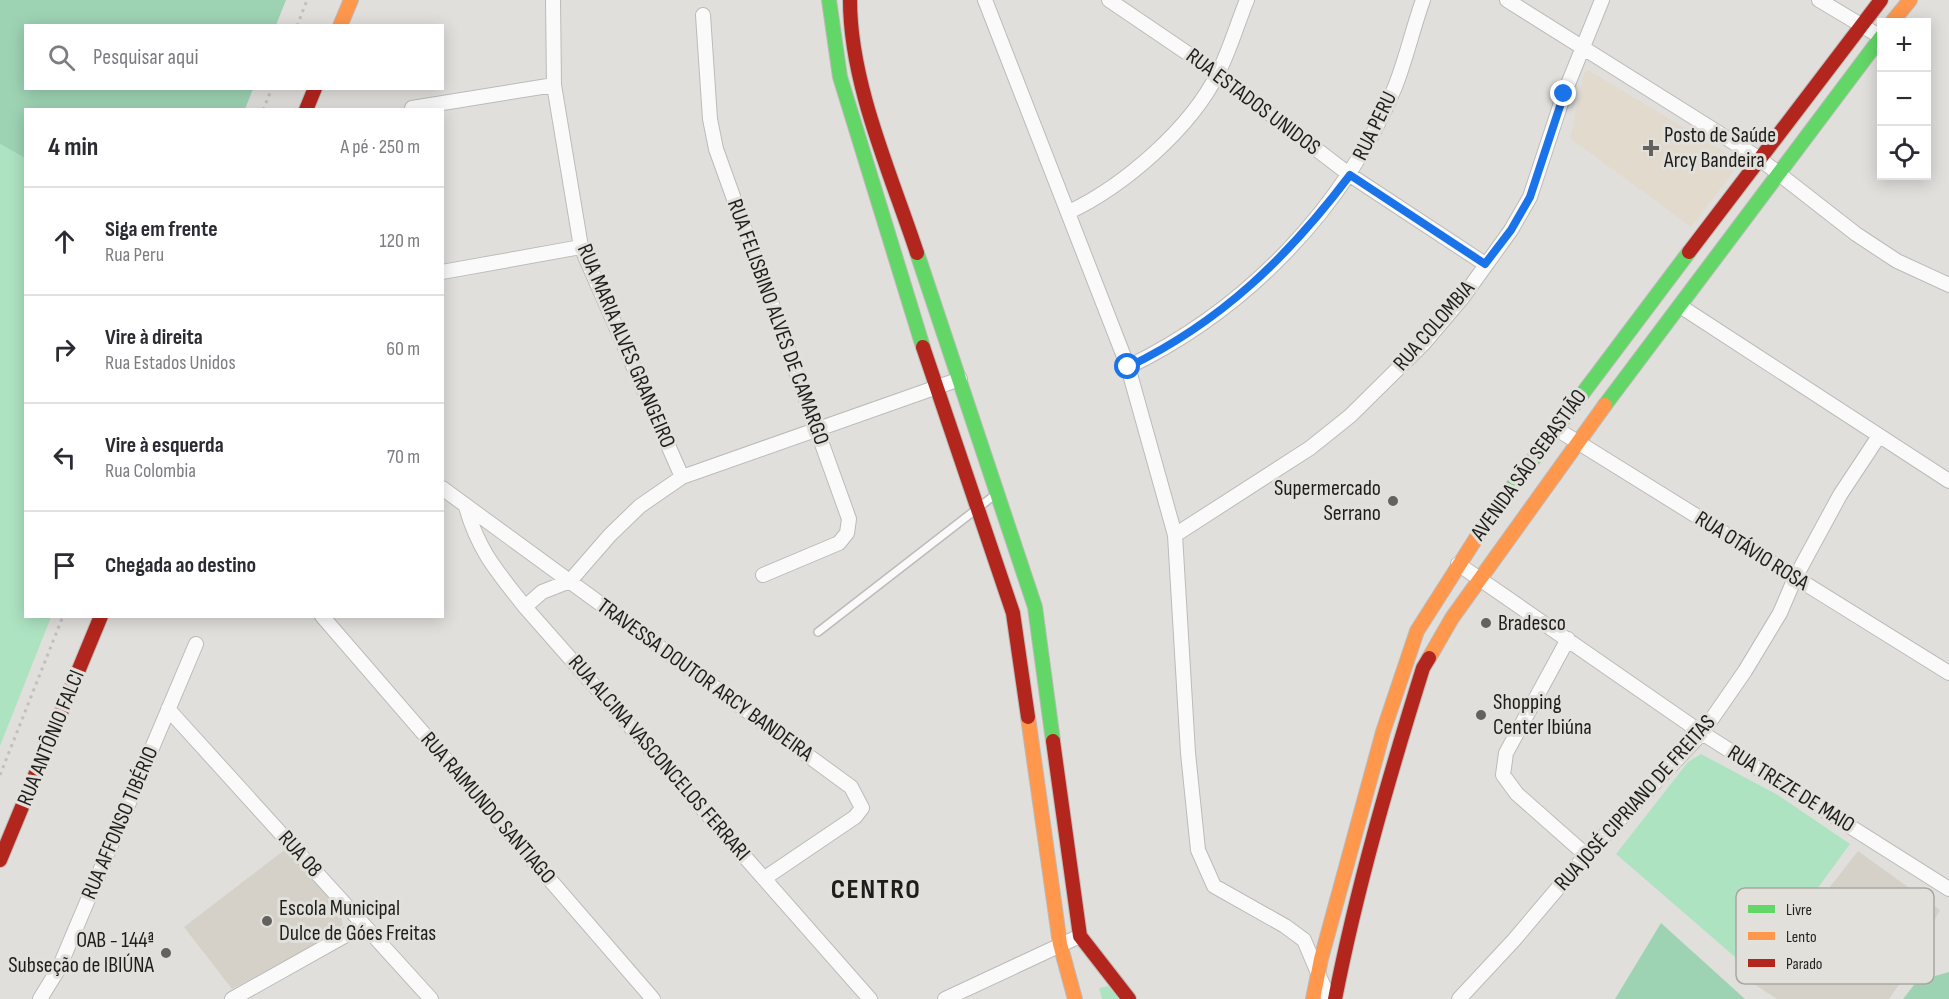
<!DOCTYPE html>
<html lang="pt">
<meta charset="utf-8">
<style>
:root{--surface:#fff;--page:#f2f2f3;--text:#2b2b33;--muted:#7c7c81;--line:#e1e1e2}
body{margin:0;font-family:"Sofia Sans Condensed",sans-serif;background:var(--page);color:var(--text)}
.controls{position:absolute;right:18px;top:18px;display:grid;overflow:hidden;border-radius:0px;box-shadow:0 3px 15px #0003}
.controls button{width:54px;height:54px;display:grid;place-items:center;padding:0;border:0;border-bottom:2px solid var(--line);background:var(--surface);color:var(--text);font:30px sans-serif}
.stop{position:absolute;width:18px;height:18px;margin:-14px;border:4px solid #1a73e8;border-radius:50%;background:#fff}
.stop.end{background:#1a73e8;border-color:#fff;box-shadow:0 2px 6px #0008}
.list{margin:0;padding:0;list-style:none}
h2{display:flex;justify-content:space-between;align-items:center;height:78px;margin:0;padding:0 24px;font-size:26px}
h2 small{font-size:20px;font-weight:400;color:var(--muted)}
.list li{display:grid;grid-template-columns:39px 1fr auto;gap:18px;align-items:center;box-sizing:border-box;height:108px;padding:0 24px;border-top:2px solid var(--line)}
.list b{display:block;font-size:22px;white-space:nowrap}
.list p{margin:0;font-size:20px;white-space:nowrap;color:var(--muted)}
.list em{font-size:20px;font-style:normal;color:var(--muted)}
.icon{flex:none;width:33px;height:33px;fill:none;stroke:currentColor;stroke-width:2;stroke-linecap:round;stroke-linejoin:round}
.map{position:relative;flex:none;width:1949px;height:999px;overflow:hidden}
.search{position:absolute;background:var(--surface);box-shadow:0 3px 15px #0003;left:24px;top:24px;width:420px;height:66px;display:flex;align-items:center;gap:15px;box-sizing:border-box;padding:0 21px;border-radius:0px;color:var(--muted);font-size:22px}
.panel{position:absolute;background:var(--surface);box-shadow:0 3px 15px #0003;left:24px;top:108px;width:420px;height:510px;border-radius:0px}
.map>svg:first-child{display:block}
.built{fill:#d5d1c9}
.medical{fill:#e1dacd}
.green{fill:#aee3c2}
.forest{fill:#9dd3b3}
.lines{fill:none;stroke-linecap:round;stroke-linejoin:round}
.lane-casing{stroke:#bcbbb9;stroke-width:10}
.street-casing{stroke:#bcbbb9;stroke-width:16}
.fast-casing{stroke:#bcbbb9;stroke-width:16}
.slow-casing{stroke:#bcbbb9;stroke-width:16}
.jam-casing{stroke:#bcbbb9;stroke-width:16}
.path{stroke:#c1c0bf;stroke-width:3;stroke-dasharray:3 4.5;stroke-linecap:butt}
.lane{stroke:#fafafa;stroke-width:7}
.street{stroke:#fafafa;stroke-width:14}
.fast{stroke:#63d668;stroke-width:14}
.slow{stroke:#ff974d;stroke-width:14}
.jam{stroke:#b3261e;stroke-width:14}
.route{stroke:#1a73e8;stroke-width:8}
.poi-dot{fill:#63625f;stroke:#e2e0db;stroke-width:2}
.labels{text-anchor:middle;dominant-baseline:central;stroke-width:6;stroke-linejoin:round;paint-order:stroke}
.street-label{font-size:22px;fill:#1f1e1c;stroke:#e2e0db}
.poi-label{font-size:22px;fill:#1f1e1c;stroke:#e2e0db;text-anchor:start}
.district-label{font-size:28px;font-weight:bold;letter-spacing:1.5px;fill:#1f1e1c;stroke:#e2e0db}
.key{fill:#e2e0db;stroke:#a8a6a2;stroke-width:1.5}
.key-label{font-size:16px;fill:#1f1e1c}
</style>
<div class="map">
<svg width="1949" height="999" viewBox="0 0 1949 999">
<rect width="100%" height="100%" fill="#e1dfdc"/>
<!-- built -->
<path class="built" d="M 287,848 L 339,908 L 343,925 L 321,941 L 232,989 L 184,927 Z
M 1858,851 L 1940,910 L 1905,976 L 1889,999 L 1777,999 L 1754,984 Z"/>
<!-- medical -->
<path class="medical" d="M 1588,70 L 1736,159 L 1734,171 L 1691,227 L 1570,138 L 1584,74 Z"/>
<!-- green -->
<path class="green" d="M 0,144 L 25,158 L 26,616 L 51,617 L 0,746 Z
M 1701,754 L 1778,795 L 1850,844 L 1782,937 L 1750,970 L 1616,854 L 1688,762 Z
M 1108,986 L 1120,999 L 1102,999 L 1099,988 Z"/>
<!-- forest -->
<path class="forest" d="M 0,0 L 286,0 L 276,25 L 26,26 L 26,88 L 253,89 L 245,109 L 26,110 L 25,158 L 0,144 Z
M 1661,923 L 1745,999 L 1615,999 Z
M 1949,972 L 1949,999 L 1903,999 L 1917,981 Z"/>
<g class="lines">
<defs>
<path id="lane" d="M 818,632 L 996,494"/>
<path id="street" d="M 553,0 L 554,85 L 581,247 L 682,477
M 985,0 L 1128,367 L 1175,535 L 1188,753 L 1198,850 L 1214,886 L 1285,926 L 1304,940 L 1329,999
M 1109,0 L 1218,74 L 1350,175 L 1485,264
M 1507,0 L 1760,159 L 1856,234 L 1897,261 L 1949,285
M 1819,0 L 1881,37
M 703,15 L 710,119 L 716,149 L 849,519 L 847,533 L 839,543 L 763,575
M 412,108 L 554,85
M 1069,212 C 1124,186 1191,128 1218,73 C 1230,50 1237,24 1247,0
M 442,272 L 581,247
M 1680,306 L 1949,481
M 1128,367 C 1247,309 1344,209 1395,87 C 1406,59 1413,28 1423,0
M 1555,428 L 1949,673
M 442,488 L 851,787 L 862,808 L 855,817 L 765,878
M 466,507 C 479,552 497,571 525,607 L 870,999
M 1175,535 L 1310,448 L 1350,416 L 1424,343 L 1463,297 L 1511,230 L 1530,197 L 1564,94 L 1602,0
M 1458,564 L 1702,733 L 1949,889
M 525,607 L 542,592 L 570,581 L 610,535 L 640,506 L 682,477 L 960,379
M 322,616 L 653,999
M 1568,639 L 1506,753 L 1503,775 L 1517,794 L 1586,855
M 168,709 L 431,999
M 40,999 L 59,968 L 196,644
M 232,999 L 364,925
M 945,999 L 1080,936
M 1459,999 L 1514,940 L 1586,855 L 1702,733 L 1745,671 L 1780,613 L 1795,578 L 1840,495 L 1879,436"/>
<path id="fast" d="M 829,0 L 840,77 L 923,347
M 917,253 L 1035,607 L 1053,741
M 1605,405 L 1882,36
M 1489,518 L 1689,252"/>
<path id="slow" d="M 1892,22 L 1910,0
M 340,26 L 351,0
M 1429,658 L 1452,618 L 1605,405
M 1028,717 L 1060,944 L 1075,999
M 1313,999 L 1321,959 L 1383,732 L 1417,631 L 1489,518"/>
<path id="jam" d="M 850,0 C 850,84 891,174 917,253
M 306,110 L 315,88
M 1689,252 L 1881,0
M 923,347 L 1013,613 L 1028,717
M 1053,741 L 1080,936 L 1129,999
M 0,860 L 101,616
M 1335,999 C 1357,887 1389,777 1423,668 L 1429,658"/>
</defs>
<!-- lane casing -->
<use href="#lane" class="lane-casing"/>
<!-- street casing -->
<use href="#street" class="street-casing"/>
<!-- fast casing -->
<use href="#fast" class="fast-casing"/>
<!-- slow casing -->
<use href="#slow" class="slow-casing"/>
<!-- jam casing -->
<use href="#jam" class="jam-casing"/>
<!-- path -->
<path class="path" d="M 297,26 L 307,0
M 263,110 L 272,88
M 0,775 L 63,616"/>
<!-- lane -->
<use href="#lane" class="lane"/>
<!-- street -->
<use href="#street" class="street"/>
<!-- fast -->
<use href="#fast" class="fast"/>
<!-- slow -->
<use href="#slow" class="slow"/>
<!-- jam -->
<use href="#jam" class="jam"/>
</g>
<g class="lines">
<!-- route -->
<path class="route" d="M 1128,367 C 1221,322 1288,257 1350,175 L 1485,264 L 1511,230 L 1530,197 L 1564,94"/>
</g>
<!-- markers -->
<g class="poi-dot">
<path d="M1648 139h6v6h6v6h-6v6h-6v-6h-6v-6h6z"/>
<circle cx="1393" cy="501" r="6"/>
<circle cx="1486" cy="623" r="6"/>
<circle cx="1481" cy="715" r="6"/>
<circle cx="267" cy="921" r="6"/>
<circle cx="166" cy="953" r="6"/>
</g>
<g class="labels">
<!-- street labels -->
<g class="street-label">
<text transform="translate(1253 102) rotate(37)">RUA ESTADOS UNIDOS</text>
<text transform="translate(1375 126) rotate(-64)">RUA PERU</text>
<text transform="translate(778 322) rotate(70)">RUA FELISBINO ALVES DE CAMARGO</text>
<text transform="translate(1434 326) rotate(-49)">RUA COLOMBIA</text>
<text transform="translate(626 346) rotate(67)">RUA MARIA ALVES GRANGEIRO</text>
<text transform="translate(1529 465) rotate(-54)">AVENIDA SÃO SEBASTIÃO</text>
<text transform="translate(1752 551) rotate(32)">RUA OTÁVIO ROSA</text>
<text transform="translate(705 680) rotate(36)">TRAVESSA DOUTOR ARCY BANDEIRA</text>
<text transform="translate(51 738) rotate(-68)">RUA ANTÔNIO FALCI</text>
<text transform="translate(659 758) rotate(49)">RUA ALCINA VASCONCELOS FERRARI</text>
<text transform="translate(1791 789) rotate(32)">RUA TREZE DE MAIO</text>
<text transform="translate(1635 803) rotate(-48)">RUA JOSÉ CIPRIANO DE FREITAS</text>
<text transform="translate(488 808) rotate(49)">RUA RAIMUNDO SANTIAGO</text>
<text transform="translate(120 823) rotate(-67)">RUA AFFONSO TIBÉRIO</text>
<text transform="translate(300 854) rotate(48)">RUA 08</text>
</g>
<!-- poi labels -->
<g class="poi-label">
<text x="1664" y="135">Posto de Saúde<tspan x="1664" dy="25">Arcy Bandeira</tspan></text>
<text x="1381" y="488" text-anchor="end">Supermercado<tspan x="1381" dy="25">Serrano</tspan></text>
<text x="1498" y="623">Bradesco</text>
<text x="1493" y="702">Shopping<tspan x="1493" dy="25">Center Ibiúna</tspan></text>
<text x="279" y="908">Escola Municipal<tspan x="279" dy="25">Dulce de Góes Freitas</tspan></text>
<text x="154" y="940" text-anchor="end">OAB - 144ª<tspan x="154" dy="25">Subseção de IBIÚNA</tspan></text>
</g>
<!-- district labels -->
<g class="district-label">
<text x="876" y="889">CENTRO</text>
</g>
</g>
<!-- legend -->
<rect x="1736" y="888" width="198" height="96" rx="9" class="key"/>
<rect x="1748" y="905" width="27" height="8" fill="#63d668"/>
<rect x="1748" y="932" width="27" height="8" fill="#ff974d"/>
<rect x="1748" y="959" width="27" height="8" fill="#b3261e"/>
<g class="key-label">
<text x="1786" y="915">Livre</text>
<text x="1786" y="942">Lento</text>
<text x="1786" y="969">Parado</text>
</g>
</svg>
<div class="controls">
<button>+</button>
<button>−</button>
<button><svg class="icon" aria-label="locate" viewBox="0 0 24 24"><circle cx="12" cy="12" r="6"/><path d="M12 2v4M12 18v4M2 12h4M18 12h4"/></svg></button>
</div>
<div class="stop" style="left:1128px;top:367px"></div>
<div class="stop end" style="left:1564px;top:94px"></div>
<div class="search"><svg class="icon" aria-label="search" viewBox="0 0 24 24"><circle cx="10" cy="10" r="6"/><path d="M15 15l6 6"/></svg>Pesquisar aqui</div>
<section class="panel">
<h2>4 min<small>A pé · 250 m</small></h2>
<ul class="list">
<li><svg class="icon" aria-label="ahead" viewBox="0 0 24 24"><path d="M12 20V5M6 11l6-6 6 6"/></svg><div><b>Siga em frente</b><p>Rua Peru</p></div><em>120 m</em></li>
<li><svg class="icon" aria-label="right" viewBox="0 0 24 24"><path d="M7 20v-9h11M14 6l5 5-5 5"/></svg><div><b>Vire à direita</b><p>Rua Estados Unidos</p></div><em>60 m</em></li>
<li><svg class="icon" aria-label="left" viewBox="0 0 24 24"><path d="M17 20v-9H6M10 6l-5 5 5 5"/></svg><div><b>Vire à esquerda</b><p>Rua Colombia</p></div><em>70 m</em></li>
<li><svg class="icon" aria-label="arrive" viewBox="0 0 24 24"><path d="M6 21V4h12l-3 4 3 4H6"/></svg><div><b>Chegada ao destino</b></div></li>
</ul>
</section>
</div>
